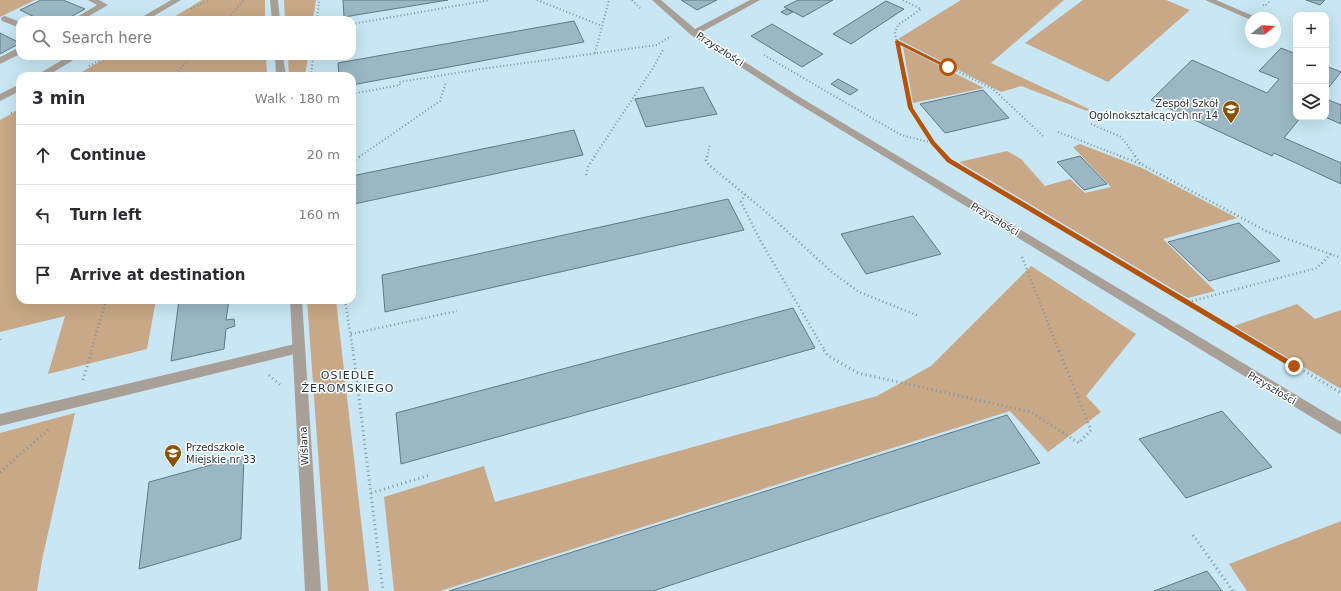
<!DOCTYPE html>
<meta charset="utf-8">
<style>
:root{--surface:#fff;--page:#f2f2f3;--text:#2b2b33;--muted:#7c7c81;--line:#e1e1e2}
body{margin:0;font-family:"DejaVu Sans",sans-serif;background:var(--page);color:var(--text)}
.controls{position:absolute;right:12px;top:12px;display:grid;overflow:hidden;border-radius:8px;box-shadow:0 4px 16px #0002}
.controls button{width:36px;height:36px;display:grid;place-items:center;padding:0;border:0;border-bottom:1px solid var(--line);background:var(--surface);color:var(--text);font:20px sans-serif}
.compass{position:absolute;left:1245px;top:12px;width:36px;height:36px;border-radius:50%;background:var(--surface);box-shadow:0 4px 16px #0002;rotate:72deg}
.stop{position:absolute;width:12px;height:12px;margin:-9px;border:3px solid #b45309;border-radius:50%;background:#fff}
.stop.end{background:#b45309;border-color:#fff;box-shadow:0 1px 4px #0008}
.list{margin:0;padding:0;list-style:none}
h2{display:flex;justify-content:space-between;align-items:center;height:52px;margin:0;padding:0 16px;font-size:17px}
h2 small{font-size:13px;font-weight:400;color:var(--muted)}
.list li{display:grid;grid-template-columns:26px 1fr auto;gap:12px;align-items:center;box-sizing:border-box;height:60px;padding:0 16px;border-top:1px solid var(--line)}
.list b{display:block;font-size:15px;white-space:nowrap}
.list em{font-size:13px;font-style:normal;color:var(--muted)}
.icon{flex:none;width:22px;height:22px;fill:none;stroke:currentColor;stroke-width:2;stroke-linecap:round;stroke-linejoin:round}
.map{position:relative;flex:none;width:1341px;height:591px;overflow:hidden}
.search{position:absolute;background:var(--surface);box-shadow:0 4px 16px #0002;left:16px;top:16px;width:340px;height:44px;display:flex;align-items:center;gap:10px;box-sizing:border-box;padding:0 14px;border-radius:12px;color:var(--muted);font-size:15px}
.panel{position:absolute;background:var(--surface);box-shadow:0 4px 16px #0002;left:16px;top:72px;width:340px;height:232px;border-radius:12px}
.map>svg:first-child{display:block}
.green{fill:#c8a886}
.building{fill:#9ab7c3;stroke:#5f7a85}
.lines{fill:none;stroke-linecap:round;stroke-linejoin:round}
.path-far2{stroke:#80959f;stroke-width:2;stroke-dasharray:1 2.5;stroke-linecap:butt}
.path-far1{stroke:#80959f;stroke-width:2.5;stroke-dasharray:1 3;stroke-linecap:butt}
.path{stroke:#80959f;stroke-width:3;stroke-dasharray:1 3.5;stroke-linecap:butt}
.lane{fill:#a8a097;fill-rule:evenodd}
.street{fill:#a8a097;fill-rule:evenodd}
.route{fill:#b45309}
.labels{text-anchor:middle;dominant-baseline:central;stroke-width:3;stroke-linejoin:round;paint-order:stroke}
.street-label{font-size:10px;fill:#263136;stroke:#fff}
.poi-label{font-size:10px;fill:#263136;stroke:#fff;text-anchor:end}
.neighbourhood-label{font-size:11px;letter-spacing:1px;fill:#1a333d;stroke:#fff}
</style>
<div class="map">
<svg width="1341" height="591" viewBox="0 0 1341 591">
<rect width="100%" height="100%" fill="#c8e6f3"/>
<!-- green -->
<path class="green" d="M 0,0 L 35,0 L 0,17 Z
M 202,0 L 265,0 L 265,20 L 169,20 Z
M 284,0 L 316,0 L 313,20 L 285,20 Z
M 961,0 L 1064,0 L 991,63 L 1089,109 L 1087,111 L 1021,86 L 1001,92 L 898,39 Z
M 1083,0 L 1166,0 L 1190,10 L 1108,82 L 1025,43 Z
M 903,47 L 984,88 L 913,103 Z
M 109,56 L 266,56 L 267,76 L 75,76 Z
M 288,56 L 308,56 L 305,76 L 289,76 Z
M 20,109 L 20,300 L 156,300 L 147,349 L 48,374 L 65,316 L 0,332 L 0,120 Z
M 1080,144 L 1142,168 L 1237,218 L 1163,239 L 1215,291 L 1188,298 L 959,162 L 1007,151 L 1021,159 L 1045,186 L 1070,179 L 1085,193 L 1111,187 L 1073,147 Z
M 1031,266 L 1136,334 L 1086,396 L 1101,412 L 1048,452 L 1010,411 L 440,591 L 394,591 L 384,497 L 484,466 L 495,502 L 877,396 L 931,366 Z
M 307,300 L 336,300 L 369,591 L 328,591 Z
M 1297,304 L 1315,319 L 1341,310 L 1341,389 L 1234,326 Z
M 75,413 L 42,560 L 37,591 L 0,591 L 0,433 Z
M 1341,521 L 1341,591 L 1247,591 L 1229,564 Z"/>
<!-- building -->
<path class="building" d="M 41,0 L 63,0 L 85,9 L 65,20 L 41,20 L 20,10 Z
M 343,0 L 448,0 L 344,17 Z
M 681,0 L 717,0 L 697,10 Z
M 798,0 L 833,0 L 803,17 L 784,7 Z
M 1306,0 L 1325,0 L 1320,5 Z
M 886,1 L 904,9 L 851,44 L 833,34 Z
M 787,9 L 793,12 L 787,15 L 781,12 Z
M 574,21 L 584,42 L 352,85 L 352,76 L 339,76 L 338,63 Z
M 772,24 L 823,54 L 802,67 L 751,36 Z
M 0,33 L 20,43 L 0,54 Z
M 1281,48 L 1296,54 L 1296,117 L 1301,117 L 1284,138 L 1341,163 L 1341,184 L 1274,153 L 1272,156 L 1151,100 L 1192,60 L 1267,93 L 1279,79 L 1259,71 Z
M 1326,66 L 1341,72 L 1326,91 Z
M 838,79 L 858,90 L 850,95 L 831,84 Z
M 703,87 L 717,114 L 646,127 L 635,99 Z
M 983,90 L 1009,118 L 945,133 L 920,104 Z
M 1326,99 L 1341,105 L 1341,124 L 1325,117 Z
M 574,130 L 583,155 L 354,204 L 352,176 Z
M 1080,156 L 1107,184 L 1084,190 L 1057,162 Z
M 728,199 L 744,230 L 385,312 L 382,275 Z
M 913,216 L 941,254 L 866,274 L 841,234 Z
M 1239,223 L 1280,261 L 1209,281 L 1168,242 Z
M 179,300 L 229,300 L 226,320 L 234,319 L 235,326 L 226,329 L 224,349 L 171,361 Z
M 793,308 L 815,348 L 401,464 L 396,413 Z
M 1222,411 L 1272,467 L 1186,498 L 1139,439 Z
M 1007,415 L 1040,463 L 653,591 L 449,591 Z
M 244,456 L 241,539 L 139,569 L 149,482 Z
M 1207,571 L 1222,591 L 1154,591 Z"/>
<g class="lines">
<!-- path-far2 -->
<path class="path-far2" d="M 537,0 L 602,26
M 632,0 L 640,8
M 903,0 L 921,9 L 898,25 L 895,33 L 911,108 L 933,143
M 1263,5 L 1265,6 L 1271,0
M 191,9 L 209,0
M 226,20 L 244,0
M 317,20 L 319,0
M 352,24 L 490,0
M 897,41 L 993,89 L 1043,136
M 595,53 L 609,0
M 764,55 L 901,135 L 933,143 L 946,157
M 89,66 L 107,56
M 173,76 L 192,56
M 311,76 L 313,56
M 352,94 L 400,85 L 399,82 L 481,69 L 657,45 L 671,36
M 11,113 L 20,111
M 1091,124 L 1121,137 L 1136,157
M 1058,132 L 1123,157
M 359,157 L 440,101 L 446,82
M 594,157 L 653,68 L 664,48
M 707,157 L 710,144"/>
<!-- path-far1 -->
<path class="path-far1" d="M 707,156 L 706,160 L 709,165 L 765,211 L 833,273 L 859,292 L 919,316
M 945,156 L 949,160 L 1270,351
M 1120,156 L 1141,164 L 1268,232 L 1339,257
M 1135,156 L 1141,164
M 352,162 L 361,156
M 586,175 L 588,167 L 595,156
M 745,194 L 741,202 L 760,240 L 825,351
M 1022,257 L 1059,351
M 345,300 L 353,351
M 1188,302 L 1317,268 L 1331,254
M 351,334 L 457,311
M 0,339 L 0,342
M 91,351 L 106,300"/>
<!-- path -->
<path class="path" d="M 353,350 L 383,591
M 824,350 L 827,355 L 858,373 L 1031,412 L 1079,443 L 1091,430 L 1059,350
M 1269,350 L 1341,393
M 269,375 L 280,385
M 83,380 L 92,350
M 0,472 L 49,429
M 371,493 L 430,475
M 1193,535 L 1233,591"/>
<!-- lane -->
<path class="lane" d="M 88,0 L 99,0 L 108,5 L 82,20 L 72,20 L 97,5 Z
M 5,16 L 20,22 L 20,28 L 2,21 L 1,19 L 2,17 Z
M 20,47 L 20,54 L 0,64 L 0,57 Z
M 299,343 L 303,344 L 305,348 L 303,352 L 299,353 L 0,426 L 0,414 Z"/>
<!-- street -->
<path class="street" d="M 171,0 L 181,0 L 147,20 L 137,20 Z
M 270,0 L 278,0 L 280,20 L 272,20 Z
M 652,0 L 661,0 L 695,29 L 750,0 L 760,0 L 700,33 L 798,96 L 1341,422 L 1341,435 L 792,100 L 691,35 Z
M 1205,0 L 1216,0 L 1258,18 L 1251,18 L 1251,20 Z
M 69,56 L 80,56 L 47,76 L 35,76 Z
M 275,56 L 283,56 L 286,76 L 276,76 Z
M 20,84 L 20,91 L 0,101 L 0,94 Z
M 290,300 L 302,300 L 321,591 L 305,591 Z"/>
</g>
<!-- route -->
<path class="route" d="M 897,40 L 950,67 L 946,68 L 900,45 L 913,108 L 935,142 L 951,159 L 1296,364 L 1296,368 L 1292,368 L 947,162 L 931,144 L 908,108 L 895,41 Z"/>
<!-- icons -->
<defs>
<symbol id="school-pin" viewBox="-11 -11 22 30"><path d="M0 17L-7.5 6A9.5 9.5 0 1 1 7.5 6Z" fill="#875300" stroke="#fff"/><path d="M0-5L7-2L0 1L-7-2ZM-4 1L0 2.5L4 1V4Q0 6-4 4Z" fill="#fff"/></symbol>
</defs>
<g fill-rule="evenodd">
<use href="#school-pin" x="1221" y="99" width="20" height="27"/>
<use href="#school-pin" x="163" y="443" width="20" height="27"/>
</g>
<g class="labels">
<!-- street labels -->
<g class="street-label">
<text transform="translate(720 49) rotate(33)">Przyszłości</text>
<text transform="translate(995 219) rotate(31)">Przyszłości</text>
<text transform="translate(1272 388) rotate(31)">Przyszłości</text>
<text transform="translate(304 446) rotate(-93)">Wiślana</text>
</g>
<!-- poi labels -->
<g class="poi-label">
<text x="1218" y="103">Zespół Szkół<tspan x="1218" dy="12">Ogólnokształcących nr 14</tspan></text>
<text x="186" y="447" text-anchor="start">Przedszkole<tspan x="186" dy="12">Miejskie nr 33</tspan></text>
</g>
<!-- neighbourhood labels -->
<g class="neighbourhood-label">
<text x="348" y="375">OSIEDLE<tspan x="348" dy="13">ŻEROMSKIEGO</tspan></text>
</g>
</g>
</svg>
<div class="controls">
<button>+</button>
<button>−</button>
<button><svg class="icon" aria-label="layers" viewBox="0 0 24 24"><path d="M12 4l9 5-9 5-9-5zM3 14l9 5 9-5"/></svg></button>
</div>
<svg class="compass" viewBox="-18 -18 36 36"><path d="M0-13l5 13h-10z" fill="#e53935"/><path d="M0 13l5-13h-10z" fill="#7c7c81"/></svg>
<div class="stop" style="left:948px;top:67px"></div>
<div class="stop end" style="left:1294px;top:366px"></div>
<div class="search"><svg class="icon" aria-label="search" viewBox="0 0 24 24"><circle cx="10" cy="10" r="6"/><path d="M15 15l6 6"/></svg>Search here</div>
<section class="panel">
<h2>3 min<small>Walk · 180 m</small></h2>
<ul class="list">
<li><svg class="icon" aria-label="ahead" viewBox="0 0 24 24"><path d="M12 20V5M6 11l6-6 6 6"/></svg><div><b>Continue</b></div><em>20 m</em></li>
<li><svg class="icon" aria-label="left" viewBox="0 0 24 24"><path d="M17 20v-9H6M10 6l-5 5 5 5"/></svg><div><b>Turn left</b></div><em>160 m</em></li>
<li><svg class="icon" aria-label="arrive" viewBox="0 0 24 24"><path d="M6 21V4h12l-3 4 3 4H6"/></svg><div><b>Arrive at destination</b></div></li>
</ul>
</section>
</div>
